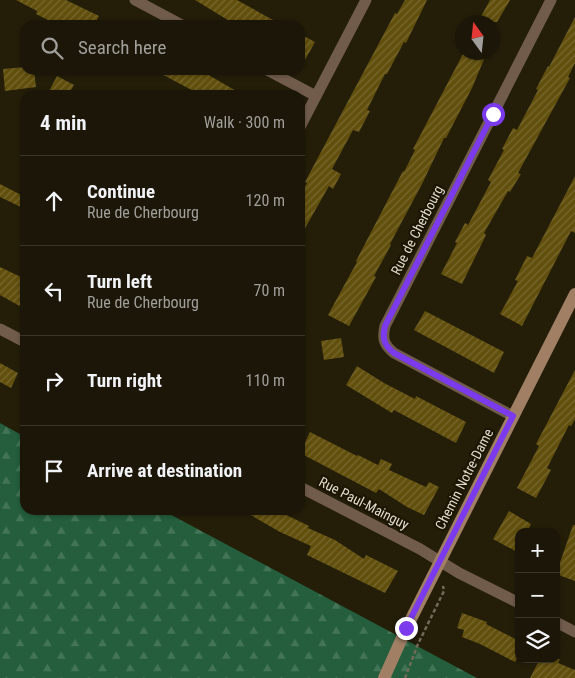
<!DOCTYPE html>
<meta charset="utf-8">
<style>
:root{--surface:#1b1607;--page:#282315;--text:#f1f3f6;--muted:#a09f9b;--line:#393528}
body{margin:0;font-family:"Roboto Condensed",sans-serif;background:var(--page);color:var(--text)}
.controls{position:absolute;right:15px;bottom:15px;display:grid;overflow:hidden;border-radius:10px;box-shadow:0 1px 4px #0004}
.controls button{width:45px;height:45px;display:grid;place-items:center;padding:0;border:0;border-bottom:1px solid var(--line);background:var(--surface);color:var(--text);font:25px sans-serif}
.compass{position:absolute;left:455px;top:15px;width:45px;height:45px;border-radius:50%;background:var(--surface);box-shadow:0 1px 4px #0004;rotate:345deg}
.stop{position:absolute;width:15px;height:15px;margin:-11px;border:4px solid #7c3aed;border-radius:50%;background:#fff}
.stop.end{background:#7c3aed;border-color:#fff;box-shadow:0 1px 5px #0008}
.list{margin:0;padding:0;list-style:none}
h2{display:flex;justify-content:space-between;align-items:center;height:65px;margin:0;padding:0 20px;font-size:21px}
h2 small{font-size:16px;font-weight:400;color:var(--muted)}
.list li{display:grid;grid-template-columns:32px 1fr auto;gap:15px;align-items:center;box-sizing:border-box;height:90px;padding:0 20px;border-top:1px solid var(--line)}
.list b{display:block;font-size:19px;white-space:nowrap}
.list p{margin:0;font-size:16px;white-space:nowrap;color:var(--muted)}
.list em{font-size:16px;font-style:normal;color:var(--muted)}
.icon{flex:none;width:28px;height:28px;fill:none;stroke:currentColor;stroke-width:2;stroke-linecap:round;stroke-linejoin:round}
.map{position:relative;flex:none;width:575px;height:678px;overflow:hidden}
.search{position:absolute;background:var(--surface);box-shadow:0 1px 4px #0004;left:20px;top:20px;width:285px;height:55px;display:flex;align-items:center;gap:12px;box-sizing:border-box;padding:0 18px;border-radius:15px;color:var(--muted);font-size:19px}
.panel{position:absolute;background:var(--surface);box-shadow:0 1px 4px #0004;left:20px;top:90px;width:285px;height:425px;border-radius:15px}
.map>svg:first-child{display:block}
.forest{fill:url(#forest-firs)}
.building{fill:url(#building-hatch)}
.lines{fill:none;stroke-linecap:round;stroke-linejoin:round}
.path{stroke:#706b59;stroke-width:2.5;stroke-dasharray:4 2.5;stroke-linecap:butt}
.street{stroke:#715c4c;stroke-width:11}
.secondary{stroke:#a07f64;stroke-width:12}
.route{stroke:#7c3aed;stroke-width:6}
.labels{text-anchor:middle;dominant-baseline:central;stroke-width:4.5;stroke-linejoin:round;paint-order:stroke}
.street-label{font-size:14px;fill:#dedacd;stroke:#1b1502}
</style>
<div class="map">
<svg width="575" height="678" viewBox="0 0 575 678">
<defs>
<pattern id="forest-firs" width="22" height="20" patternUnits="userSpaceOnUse" patternTransform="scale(1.25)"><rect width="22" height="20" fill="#245e3c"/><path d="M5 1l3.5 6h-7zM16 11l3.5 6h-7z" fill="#437457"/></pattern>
<pattern id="building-hatch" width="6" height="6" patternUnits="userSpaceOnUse" patternTransform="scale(1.25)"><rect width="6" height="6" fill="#614f0d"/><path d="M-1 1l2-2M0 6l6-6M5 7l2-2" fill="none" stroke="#77682f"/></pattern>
</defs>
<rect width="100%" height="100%" fill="#241e09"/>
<!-- forest -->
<path class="forest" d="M 0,423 L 25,437 L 25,510 L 162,510 L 477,678 L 0,678 Z"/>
<!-- building -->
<path class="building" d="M 16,0 L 66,0 L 99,16 L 94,25 L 58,25 L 36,14 L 37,11 Z
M 195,0 L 237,0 L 282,25 L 236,25 Z
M 405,0 L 427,0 L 406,43 L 404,42 L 387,74 L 385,74 L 367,110 L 370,111 L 359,132 L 353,130 L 332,169 L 341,174 L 333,189 L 329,186 L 300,237 L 300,195 L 307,183 L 305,182 L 395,13 L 397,14 Z
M 490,0 L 510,0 L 497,22 L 478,22 Z
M 575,17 L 575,63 L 568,77 L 570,78 L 518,173 L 521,174 L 510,192 L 508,191 L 484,233 L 486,235 L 462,284 L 441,274 L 457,243 L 455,242 L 465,223 L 468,225 L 491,182 L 488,180 L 504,150 L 502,149 L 513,128 L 517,130 L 538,90 L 536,89 L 548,66 L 549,67 Z
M 300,34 L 315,42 L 300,69 Z
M 464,52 L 475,52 L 485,57 L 472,88 L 446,138 L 444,138 L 423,182 L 390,244 L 391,245 L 374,276 L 376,277 L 349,326 L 328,315 L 357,262 L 356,261 L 403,171 L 404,172 L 415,150 L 413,149 Z
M 25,67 L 25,70 L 34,70 L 36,87 L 5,91 L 3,69 Z
M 154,70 L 200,70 L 243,95 L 201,95 Z
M 57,76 L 74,85 L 68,95 L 47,95 Z
M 575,176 L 575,233 L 571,231 L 522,326 L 500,314 L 518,281 L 515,280 L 527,256 L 532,258 Z
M 0,184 L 25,197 L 25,209 L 0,197 Z
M 0,267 L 25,279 L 25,309 L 0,295 Z
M 425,311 L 504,352 L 494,373 L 414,330 Z
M 341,338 L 344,357 L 324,360 L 321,341 Z
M 0,363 L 18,373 L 11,388 L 0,382 Z
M 357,366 L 384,383 L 415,399 L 416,396 L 466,422 L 456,443 L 394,410 L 392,413 L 346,385 Z
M 575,370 L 575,419 L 571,426 L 569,425 L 547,468 L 551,470 L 536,498 L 517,488 L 539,446 L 536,444 Z
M 310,432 L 357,456 L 358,455 L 378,465 L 381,459 L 392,464 L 389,470 L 426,487 L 429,482 L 439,487 L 424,515 L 407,507 L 379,489 L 376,493 L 300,453 Z
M 242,510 L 276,510 L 309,526 L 308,528 L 335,540 L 364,559 L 366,555 L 398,571 L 385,593 L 307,555 L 311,546 L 280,532 Z
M 509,511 L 531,524 L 527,532 L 519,532 L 519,553 L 493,539 Z
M 573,525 L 575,525 L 575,581 L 556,574 Z
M 462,613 L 487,622 L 486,624 L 519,641 L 519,654 L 515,662 L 480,644 L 462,637 L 464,630 L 457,628 Z
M 540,659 L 560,659 L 558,663 L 575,670 L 575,678 L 530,678 Z"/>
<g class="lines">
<!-- path -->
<path class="path" d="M 405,678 L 418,644 L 444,591 L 443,586"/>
<!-- street -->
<path class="street" d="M 135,0 L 182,25
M 267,70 L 316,96
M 300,127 L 366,0
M 0,329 L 25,342
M 513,416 L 394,353 C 384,345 382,339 385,326 L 551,0
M 300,487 L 420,549 L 459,573 L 519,603
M 556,622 L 575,632"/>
<!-- secondary -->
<path class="secondary" d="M 384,678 L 406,629 L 575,294"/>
</g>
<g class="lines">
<!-- route -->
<path class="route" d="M 406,628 L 513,416 L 394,353 C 384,345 382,339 385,326 L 493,114"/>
</g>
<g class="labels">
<!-- street labels -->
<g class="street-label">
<text transform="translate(417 230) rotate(-63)">Rue de Cherbourg</text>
<text transform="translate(464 479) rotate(-63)">Chemin Notre-Dame</text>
<text transform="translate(364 503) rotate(27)">Rue Paul-Mainguy</text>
</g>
</g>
</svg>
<div class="controls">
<button>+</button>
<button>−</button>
<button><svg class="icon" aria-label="layers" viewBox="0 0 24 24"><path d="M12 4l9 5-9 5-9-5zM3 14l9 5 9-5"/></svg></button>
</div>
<svg class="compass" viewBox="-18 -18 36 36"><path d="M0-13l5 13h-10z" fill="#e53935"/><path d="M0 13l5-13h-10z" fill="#a09f9b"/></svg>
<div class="stop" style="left:493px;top:114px"></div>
<div class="stop end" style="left:406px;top:628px"></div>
<div class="search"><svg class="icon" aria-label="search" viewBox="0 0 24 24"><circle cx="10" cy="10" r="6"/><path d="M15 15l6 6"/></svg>Search here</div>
<section class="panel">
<h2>4 min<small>Walk · 300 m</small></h2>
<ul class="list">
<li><svg class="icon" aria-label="ahead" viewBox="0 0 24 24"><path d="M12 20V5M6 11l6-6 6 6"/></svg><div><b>Continue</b><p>Rue de Cherbourg</p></div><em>120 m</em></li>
<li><svg class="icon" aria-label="left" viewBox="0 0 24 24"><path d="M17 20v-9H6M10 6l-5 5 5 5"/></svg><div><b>Turn left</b><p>Rue de Cherbourg</p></div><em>70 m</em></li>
<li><svg class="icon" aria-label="right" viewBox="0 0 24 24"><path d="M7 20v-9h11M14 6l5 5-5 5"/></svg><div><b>Turn right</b></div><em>110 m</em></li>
<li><svg class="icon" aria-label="arrive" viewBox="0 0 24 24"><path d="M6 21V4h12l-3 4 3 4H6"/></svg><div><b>Arrive at destination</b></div></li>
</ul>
</section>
</div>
